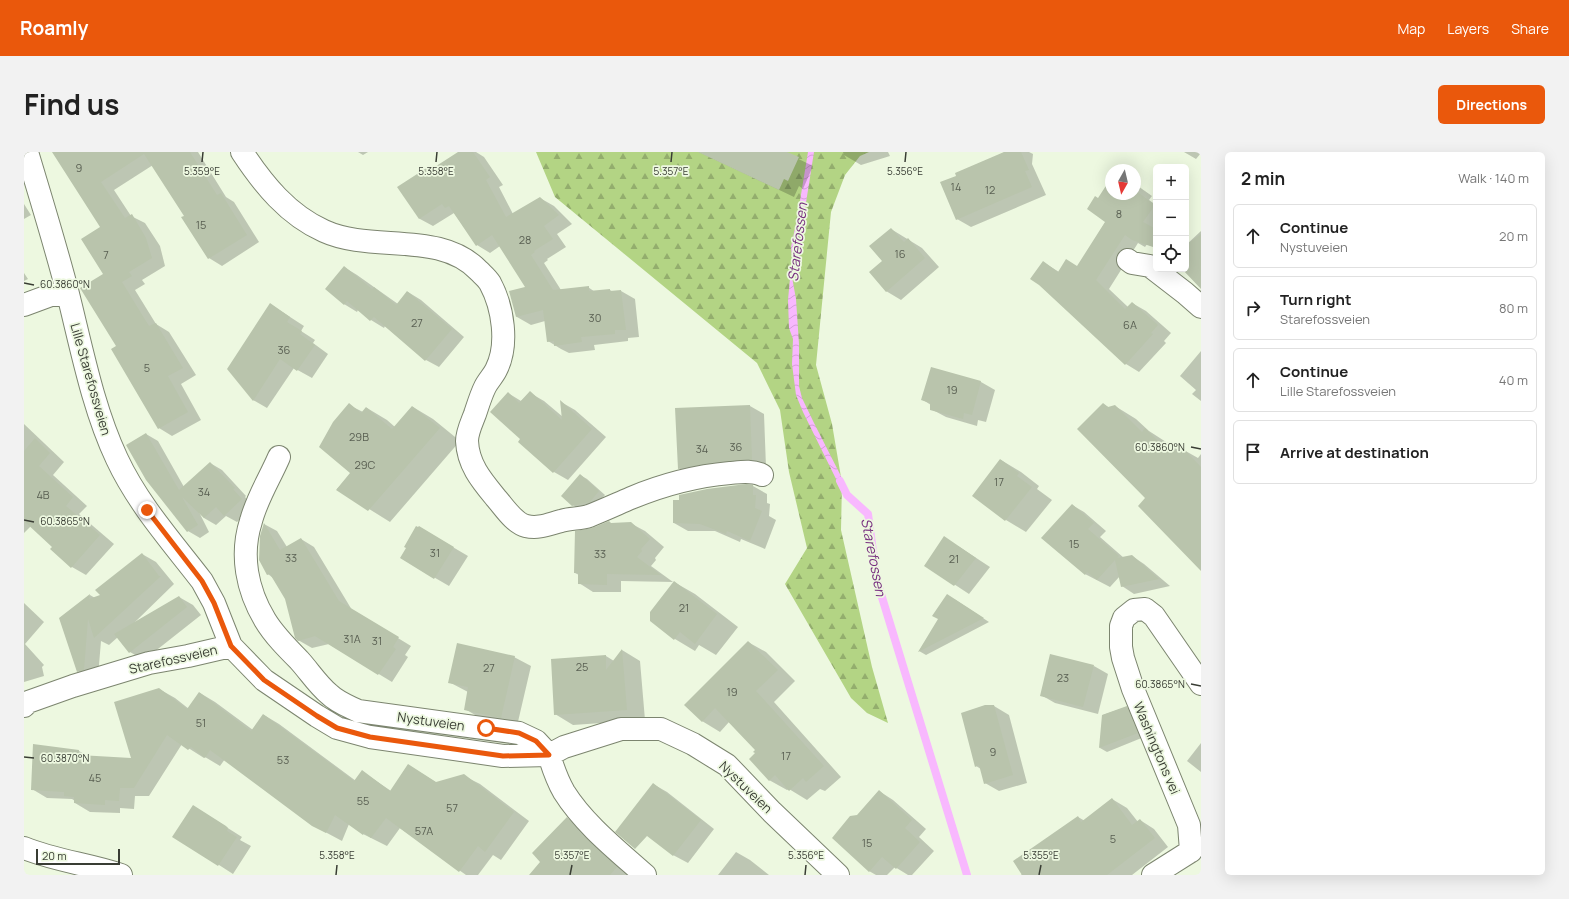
<!DOCTYPE html>
<meta charset="utf-8">
<style>
:root{--surface:#fff;--page:#f2f2f2;--text:#222;--muted:#767676;--line:#e0e0e0;--accent:#ea580c}
body{margin:0;font-family:Manrope,sans-serif;background:var(--page);color:var(--text)}
.controls{position:absolute;right:12px;top:12px;display:grid;overflow:hidden;border-radius:6px;box-shadow:0 4px 16px #0002}
.controls button{width:36px;height:36px;display:grid;place-items:center;padding:0;border:0;border-bottom:1px solid var(--line);background:var(--surface);color:var(--text);font:20px sans-serif}
.compass{position:absolute;left:1081px;top:12px;width:36px;height:36px;border-radius:50%;background:var(--surface);box-shadow:0 4px 16px #0002;rotate:188deg}
.scale{position:absolute;left:12px;bottom:10px;width:84px;box-sizing:border-box;padding-left:4px;border:2px solid #393d34;border-top:0;font-size:11px;line-height:14px;white-space:nowrap;color:#393d34;-webkit-text-stroke:3px #edf8e0;paint-order:stroke}
.stop{position:absolute;width:12px;height:12px;margin:-9px;border:3px solid #ea580c;border-radius:50%;background:#fff}
.stop.end{background:#ea580c;border-color:#fff;box-shadow:0 1px 4px #0008}
.list{margin:0;padding:0;list-style:none}
h2{display:flex;justify-content:space-between;align-items:center;height:52px;margin:0;padding:0 16px;font-size:17px}
h2 small{font-size:13px;font-weight:400;color:var(--muted)}
.list li{display:grid;grid-template-columns:26px 1fr auto;gap:12px;align-items:center;box-sizing:border-box;height:64px;margin:0 8px 8px;padding:0 8px;border:1px solid var(--line);border-radius:6px}
.list b{display:block;font-size:15px;white-space:nowrap}
.list p{margin:0;font-size:13px;white-space:nowrap;color:var(--muted)}
.list em{font-size:13px;font-style:normal;color:var(--muted)}
.icon{flex:none;width:22px;height:22px;fill:none;stroke:currentColor;stroke-width:2;stroke-linecap:round;stroke-linejoin:round}
.map{position:relative;flex:none;width:1177px;height:723px;overflow:hidden;border-radius:6px}
header{display:flex;align-items:center;gap:24px;box-sizing:border-box;height:56px;padding:0 20px;background:var(--accent);color:#fff}
header strong{font-size:19px}
nav{display:flex;gap:22px;margin-inline-start:auto;font-size:14px}
.intro{display:flex;align-items:center;justify-content:space-between;box-sizing:border-box;height:96px;padding:0 24px}
h1{margin:0;font-size:28px}
.button{padding:10px 18px;border-radius:6px;background:var(--accent);color:#fff;font-size:14px;font-weight:700}
main{display:flex;gap:24px;padding:0 24px}
aside{flex:1;background:var(--surface);border-radius:6px;box-shadow:0 4px 16px #0002}
.map>svg:first-child{display:block}
.forest{fill:url(#forest-firs)}
.water{fill:url(#water-waves)}
.shadow{fill:#0003}
.lines{fill:none;stroke-linecap:round;stroke-linejoin:round}
.stream{stroke:#f8b8fe;stroke-width:8}
.building{fill:#b9c4ac}
.minor-casing{stroke:#7c856f;stroke-width:24}
.minor{stroke:#fff;stroke-width:22}
.route{stroke:#ea580c;stroke-width:5}
.ticks{fill:none;stroke:#393d34;stroke-width:1.5}
.labels{text-anchor:middle;dominant-baseline:central;stroke-width:3.5;stroke-linejoin:round;paint-order:stroke}
.number-label{font-size:11px;fill:#595f52}
.street-label{font-size:13px;fill:#393d34;stroke:#edf8e0}
.water-label{font-size:14px;font-style:italic;fill:#772e7f;stroke:#edf8e0}
.ticks-label{font-size:10px;text-anchor:middle;fill:#393d34;stroke:#edf8e0;stroke-width:3.5;stroke-linejoin:round;paint-order:stroke}
</style>
<header>
<strong>Roamly</strong>
<nav><a>Map</a><a>Layers</a><a>Share</a></nav>
</header>
<div class="intro"><h1>Find us</h1><a class="button">Directions</a></div>
<main>
<div class="map">
<svg width="1177" height="723" viewBox="0 0 1177 723">
<defs>
<pattern id="forest-firs" width="22" height="20" patternUnits="userSpaceOnUse"><rect width="22" height="20" fill="#b3d484"/><path d="M5 1l3.5 6h-7zM16 11l3.5 6h-7z" fill="#93ad6d"/></pattern>
<pattern id="water-waves" width="16" height="10" patternUnits="userSpaceOnUse"><rect width="16" height="10" fill="#f8b8fe"/><path d="M0 5q4-4 8 0t8 0" fill="none" stroke="#d59fda"/></pattern>
</defs>
<rect width="100%" height="100%" fill="#edf8e0"/>
<!-- forest -->
<path class="forest" d="M 512,0 L 845,0 L 836,4 L 821,23 L 807,60 L 792,213 L 808,272 L 818,331 L 817,378 L 848,515 L 864,571 L 843,561 L 827,546 L 761,432 L 783,396 L 765,320 L 756,258 L 733,211 L 531,45 Z"/>
<!-- water -->
<path class="water" d="M 784,0 L 790,0 L 781,57 L 773,82 L 776,98 L 774,111 L 768,125 L 772,147 L 775,192 L 775,234 L 778,246 L 790,271 L 823,336 L 820,339 L 812,327 L 779,260 L 772,243 L 768,212 L 769,187 L 765,176 L 764,148 L 768,105 L 767,95 L 773,67 Z"/>
<!-- shadow -->
<path class="shadow" d="M 45,0 L 174,0 L 202,45 L 210,50 L 235,90 L 198,114 L 185,106 L 162,64 L 129,13 L 90,38 L 107,64 L 121,71 L 136,94 L 141,114 L 118,128 L 121,132 L 111,138 L 132,172 L 145,180 L 172,223 L 157,232 L 177,268 L 148,284 L 135,276 L 93,194 L 80,122 L 77,75 Z
M 334,0 L 344,0 L 339,3 Z
M 436,0 L 452,0 L 460,5 L 479,33 L 475,35 L 489,62 L 516,46 L 530,54 L 548,72 L 533,82 L 542,95 L 523,107 L 524,108 L 520,111 L 537,138 L 564,135 L 571,140 L 586,138 L 589,140 L 597,139 L 611,147 L 615,185 L 604,186 L 604,189 L 570,193 L 571,198 L 545,201 L 537,197 L 524,189 L 521,169 L 507,173 L 493,165 L 487,140 L 503,136 L 476,94 L 466,101 L 453,93 L 430,61 L 409,74 L 396,67 L 375,35 L 404,16 L 408,18 Z
M 675,0 L 760,0 L 789,14 L 779,37 L 775,34 L 770,45 Z
M 819,0 L 864,0 L 866,4 L 837,13 L 820,3 Z
M 981,0 L 1005,0 L 1009,2 L 1008,12 L 1022,43 L 947,75 L 933,67 L 933,24 Z
M 1160,0 L 1177,0 L 1177,1 L 1172,7 Z
M 1087,28 L 1087,42 L 1111,42 L 1111,32 L 1128,44 L 1125,48 L 1132,53 L 1132,88 L 1129,84 L 1121,95 L 1114,91 L 1085,137 L 1104,155 L 1108,151 L 1122,159 L 1147,181 L 1140,189 L 1142,191 L 1115,220 L 1102,212 L 1019,110 L 1035,120 L 1054,115 L 1082,69 Z
M 0,52 L 7,63 L 0,67 Z
M 867,77 L 898,96 L 915,115 L 877,148 L 862,139 L 859,109 Z
M 1177,79 L 1177,132 L 1159,117 L 1162,117 L 1162,93 Z
M 320,115 L 333,123 L 374,152 L 384,140 L 397,148 L 440,185 L 415,215 L 402,208 L 361,174 L 360,176 L 347,168 L 334,158 L 333,160 L 320,152 Z
M 0,121 L 4,127 L 0,129 Z
M 246,152 L 280,174 L 277,179 L 291,188 L 289,191 L 304,202 L 288,226 L 270,216 L 243,256 L 229,248 Z
M 1177,199 L 1177,249 L 1168,242 L 1172,238 L 1156,224 Z
M 908,216 L 957,230 L 971,238 L 962,270 L 954,268 L 953,274 L 922,265 L 907,257 L 907,253 L 899,248 Z
M 484,241 L 497,249 L 506,241 L 520,249 L 539,265 L 537,250 L 551,258 L 582,285 L 544,328 L 530,320 Z
M 1079,252 L 1086,256 L 1091,254 L 1112,267 L 1125,279 L 1156,299 L 1158,297 L 1174,306 L 1177,302 L 1177,417 L 1122,346 Z
M 325,253 L 339,260 L 343,256 L 363,268 L 371,275 L 389,255 L 409,267 L 436,289 L 366,370 L 313,337 L 328,321 Z
M 726,254 L 740,262 L 742,315 L 669,325 L 655,317 Z
M 0,272 L 40,310 L 29,323 L 63,354 L 55,362 L 90,392 L 62,423 L 48,415 L 29,395 L 7,374 L 0,381 Z
M 122,282 L 134,289 L 160,335 L 186,311 L 198,318 L 222,344 L 221,345 L 230,355 L 213,370 L 202,364 L 192,373 L 180,366 L 175,360 L 185,380 L 176,386 L 164,379 Z
M 977,308 L 997,320 L 1015,334 L 1013,337 L 1028,348 L 1002,380 L 982,368 Z
M 556,323 L 563,327 L 581,343 L 572,353 L 556,358 L 549,353 Z
M 729,334 L 743,342 L 743,351 L 746,352 L 745,364 L 752,368 L 741,397 L 717,387 L 716,390 L 691,379 L 664,379 L 650,371 L 656,349 Z
M 1048,353 L 1060,360 L 1082,379 L 1076,385 L 1100,406 L 1108,404 L 1120,412 L 1146,434 L 1110,442 L 1098,434 L 1096,424 L 1086,435 L 1061,422 Z
M 606,371 L 621,379 L 640,395 L 631,406 L 632,408 L 627,414 L 649,430 L 597,429 L 597,440 L 569,440 L 555,431 L 555,423 L 551,421 L 589,372 Z
M 240,372 L 253,379 L 263,395 L 277,387 L 290,395 L 328,458 L 387,494 L 381,503 L 384,505 L 368,530 L 305,492 L 288,496 L 274,488 L 262,446 L 249,426 L 244,422 Z
M 410,384 L 444,404 L 425,434 L 377,406 Z
M 934,394 L 966,415 L 945,442 L 901,413 Z
M 118,402 L 132,410 L 150,432 L 110,471 L 155,445 L 169,453 L 177,463 L 120,508 L 106,500 L 94,485 L 85,493 L 77,489 L 74,525 L 68,527 L 54,519 L 36,466 L 66,443 L 71,446 L 78,444 Z
M 650,430 L 671,442 L 714,475 L 692,503 L 675,493 L 671,499 L 651,487 Z
M 930,447 L 965,470 L 902,503 L 895,499 Z
M 0,451 L 20,470 L 1,492 L 20,513 L 18,515 L 20,524 L 0,530 Z
M 724,490 L 742,500 L 771,529 L 750,550 L 817,625 L 801,639 L 796,637 L 783,648 L 765,637 L 763,638 L 745,628 L 732,601 L 733,598 L 705,570 L 696,580 L 678,569 Z
M 598,498 L 616,509 L 621,568 L 549,573 L 531,562 L 528,508 L 582,504 L 590,509 Z
M 490,505 L 507,514 L 493,574 L 458,567 L 441,557 L 444,540 L 425,530 Z
M 1070,514 L 1084,522 L 1074,562 L 1031,551 L 1017,543 Z
M 135,537 L 151,546 L 165,557 L 176,541 L 191,550 L 229,578 L 240,563 L 255,572 L 332,629 L 339,620 L 367,639 L 384,613 L 413,631 L 440,624 L 456,632 L 505,669 L 477,708 L 469,703 L 454,723 L 442,723 L 376,676 L 363,694 L 339,682 L 325,672 L 318,689 L 288,673 L 201,607 L 196,614 L 181,605 L 180,606 L 158,592 L 125,644 L 111,644 L 110,657 L 96,656 L 96,661 L 66,660 L 51,651 L 51,649 L 48,647 L 23,646 L 8,637 L 55,599 L 65,605 L 109,607 Z
M 970,554 L 985,563 L 1003,631 L 975,639 L 961,631 L 957,617 L 952,614 Z
M 1102,555 L 1110,559 L 1120,585 L 1083,600 L 1076,596 L 1079,563 Z
M 1177,591 L 1177,620 L 1163,609 Z
M 629,632 L 643,640 L 690,677 L 664,711 L 649,703 Z
M 855,639 L 869,648 L 902,677 L 895,685 L 910,699 L 888,723 L 884,723 L 871,715 L 863,723 L 852,723 L 845,719 L 833,664 Z
M 1088,647 L 1103,656 L 1114,670 L 1116,668 L 1130,677 L 1144,695 L 1108,723 L 997,723 L 1054,665 L 1061,669 Z
M 169,654 L 218,685 L 216,688 L 227,694 L 209,722 L 150,684 Z
M 543,666 L 556,674 L 605,723 L 506,723 L 518,710 Z
M 712,700 L 726,708 L 745,723 L 694,723 Z"/>
<g class="lines">
<!-- stream -->
<path class="stream" d="M 816,329 L 823,343 L 844,362 L 853,429 L 943,723"/>
</g>
<!-- building -->
<path class="building" d="M 28,0 L 166,0 L 193,43 L 197,41 L 223,83 L 184,107 L 157,65 L 160,64 L 120,2 L 77,30 L 101,66 L 108,62 L 122,86 L 128,106 L 105,120 L 108,124 L 98,130 L 125,174 L 132,171 L 159,216 L 144,224 L 164,260 L 134,277 L 87,197 L 92,194 L 56,136 L 79,122 L 57,87 L 76,75 Z
M 434,0 L 449,0 L 466,25 L 462,28 L 482,65 L 516,45 L 535,63 L 520,74 L 529,87 L 510,99 L 511,100 L 507,103 L 529,138 L 565,134 L 565,139 L 586,137 L 586,139 L 597,138 L 602,178 L 591,178 L 591,182 L 557,185 L 558,190 L 530,194 L 530,189 L 523,190 L 519,158 L 492,165 L 485,139 L 501,135 L 468,83 L 452,94 L 425,54 L 421,56 L 418,52 L 395,67 L 373,35 L 404,15 L 406,18 Z
M 674,0 L 763,0 L 775,5 L 764,29 L 760,27 L 755,38 Z
M 980,0 L 997,0 L 1005,18 L 1001,19 L 1008,35 L 932,68 L 916,30 L 932,24 L 931,21 Z
M 1087,26 L 1087,42 L 1111,42 L 1111,32 L 1115,35 L 1112,39 L 1131,53 L 1119,70 L 1132,77 L 1132,96 L 1108,88 L 1101,83 L 1072,128 L 1101,157 L 1108,150 L 1134,173 L 1127,181 L 1129,182 L 1101,213 L 1015,133 L 1006,127 L 1019,109 L 1034,120 L 1042,107 L 1053,114 L 1081,70 L 1063,57 L 1071,44 L 1074,46 Z
M 867,76 L 880,90 L 884,86 L 901,106 L 862,140 L 845,120 L 858,109 L 845,94 Z
M 1177,82 L 1177,137 L 1158,117 L 1162,117 L 1162,93 Z
M 320,114 L 348,137 L 350,135 L 372,153 L 383,139 L 428,177 L 401,209 L 350,165 L 346,169 L 323,149 L 320,153 L 301,137 Z
M 246,151 L 266,165 L 263,170 L 278,179 L 276,182 L 291,193 L 273,219 L 256,207 L 229,249 L 203,217 Z
M 907,215 L 957,229 L 948,263 L 940,261 L 939,267 L 906,258 L 906,251 L 897,248 Z
M 506,239 L 538,268 L 536,248 L 568,277 L 529,321 L 494,290 L 496,287 L 466,260 L 484,240 L 495,251 Z
M 325,251 L 337,261 L 342,255 L 368,277 L 388,254 L 416,276 L 344,359 L 312,338 L 326,321 L 295,295 L 309,270 Z
M 1079,251 L 1084,255 L 1091,253 L 1118,280 L 1121,276 L 1139,294 L 1143,290 L 1153,300 L 1158,295 L 1177,315 L 1177,419 L 1114,354 L 1121,346 L 1053,277 Z
M 726,253 L 728,308 L 691,310 L 654,317 L 651,256 Z
M 122,281 L 155,338 L 186,310 L 211,336 L 209,337 L 218,347 L 200,364 L 192,355 L 180,366 L 158,345 L 174,373 L 163,380 L 122,328 L 102,293 Z
M 11,286 L 26,301 L 15,314 L 49,345 L 42,354 L 76,383 L 47,416 L 26,397 L 28,395 L 0,369 L 0,299 Z
M 976,307 L 995,321 L 993,324 L 1008,335 L 981,369 L 948,344 Z
M 556,322 L 575,339 L 566,350 L 548,354 L 537,344 Z
M 722,332 L 729,333 L 729,343 L 732,343 L 731,356 L 738,359 L 726,389 L 703,379 L 702,382 L 676,372 L 649,371 L 649,348 L 655,348 L 655,343 L 683,337 Z
M 1048,352 L 1070,371 L 1064,377 L 1095,404 L 1093,406 L 1108,403 L 1135,427 L 1097,435 L 1091,408 L 1073,428 L 1063,420 L 1061,423 L 1017,386 Z
M 585,369 L 587,371 L 607,370 L 626,387 L 617,397 L 618,399 L 613,405 L 637,423 L 583,422 L 583,433 L 554,432 L 554,421 L 550,421 L 551,379 L 568,376 Z
M 240,371 L 256,398 L 277,386 L 315,449 L 375,485 L 369,495 L 372,497 L 354,523 L 291,484 L 274,489 L 271,486 L 261,447 L 246,422 L 243,423 L 235,408 L 236,384 Z
M 392,374 L 394,375 L 395,374 L 430,395 L 410,427 L 376,406 L 382,396 L 380,395 Z
M 920,384 L 952,406 L 930,434 L 900,414 Z
M 118,401 L 135,424 L 137,424 L 70,486 L 64,467 L 60,518 L 53,520 L 35,466 L 66,442 L 65,447 L 76,443 L 71,438 Z
M 650,429 L 693,462 L 671,492 L 656,480 L 650,488 L 626,469 L 626,460 Z
M 923,442 L 960,466 L 894,500 L 914,467 L 908,464 Z
M 155,444 L 163,455 L 105,501 L 90,482 Z
M 724,489 L 754,518 L 732,539 L 800,614 L 782,630 L 779,626 L 765,639 L 751,623 L 745,629 L 725,607 L 731,601 L 729,600 L 731,598 L 691,556 L 678,570 L 660,553 Z
M 433,491 L 491,504 L 477,566 L 440,558 L 444,535 L 424,531 Z
M 598,497 L 603,558 L 530,563 L 527,507 L 582,503 L 582,518 Z
M 1026,502 L 1070,513 L 1059,555 L 1016,544 Z
M 135,536 L 163,557 L 175,540 L 227,579 L 239,562 L 330,629 L 338,618 L 366,639 L 384,612 L 412,630 L 440,622 L 490,660 L 461,700 L 454,694 L 435,720 L 362,666 L 347,686 L 340,681 L 339,683 L 311,663 L 302,681 L 288,674 L 186,598 L 181,606 L 167,595 L 164,598 L 143,583 L 110,636 L 96,636 L 95,649 L 81,648 L 81,653 L 50,651 L 50,645 L 40,644 L 40,640 L 7,638 L 9,592 L 55,598 L 55,603 L 107,606 L 90,550 Z
M 961,553 L 970,553 L 989,623 L 960,632 L 955,613 L 951,615 L 937,561 Z
M 1103,554 L 1114,581 L 1075,596 L 1078,563 Z
M 629,631 L 677,668 L 649,704 L 623,684 L 611,697 L 591,680 Z
M 855,638 L 888,668 L 881,676 L 896,690 L 872,717 L 858,705 L 845,720 L 808,686 L 826,664 L 833,663 Z
M 1088,646 L 1108,673 L 1116,667 L 1131,686 L 1083,723 L 998,723 L 989,709 L 1054,664 L 1057,670 Z
M 169,653 L 202,674 L 204,676 L 203,679 L 213,685 L 194,714 L 148,685 Z
M 543,665 L 558,683 L 593,715 L 586,723 L 505,723 L 516,710 L 508,701 Z"/>
<g class="lines">
<defs>
<path id="minor" d="M 3,0 C 17,47 32,95 44,142 C 58,198 69,256 93,307 C 114,352 148,390 178,429 L 190,451 L 207,494 L 240,528 L 293,564 L 313,576 L 346,585 L 479,604 L 525,603 C 529,616 533,628 540,640 C 560,672 593,698 621,723
M 218,0 C 239,32 264,63 300,79 C 348,101 416,78 455,119 C 459,123 463,126 466,131 C 479,155 485,193 472,218 C 469,224 464,229 461,235 C 457,243 454,253 451,262 C 448,270 443,280 443,289 C 444,313 458,329 472,346 C 480,355 490,371 502,374 C 515,377 525,372 537,369 C 547,366 556,367 565,364 C 580,358 593,352 607,346 C 638,333 672,324 706,321 C 717,320 728,318 738,323
M 1104,108 L 1108,111 L 1126,114 L 1161,141 L 1177,155
M 0,153 L 27,143 L 44,142
M 255,305 C 246,326 233,346 227,369 C 216,403 223,438 241,468 C 250,483 263,496 275,508 C 285,519 294,533 305,542 C 313,550 324,554 334,559 L 495,581 L 512,589 L 525,603 L 540,595 L 597,577 L 637,577 L 669,592 L 703,613 L 748,660 L 814,723
M 0,554 L 4,550 L 49,534 L 125,511 L 164,504 L 207,494
M 0,696 C 32,709 65,712 97,723
M 1167,699 L 1165,673 L 1109,537 L 1099,506 L 1097,495 L 1097,474 L 1100,466 L 1110,458 L 1121,457 L 1130,464 L 1177,532
M 1129,723 L 1167,699"/>
</defs>
<!-- minor casing -->
<use href="#minor" class="minor-casing"/>
<!-- minor -->
<use href="#minor" class="minor"/>
</g>
<g class="lines">
<!-- route -->
<path class="route" d="M 123,358 L 178,429 L 190,451 L 207,494 L 240,528 L 293,564 L 313,576 L 346,585 L 479,604 L 525,603 L 512,589 L 495,581 L 462,576"/>
</g>
<!-- ticks -->
<path class="ticks" d="M 178,10 L 179,0M 412,10 L 413,0M 647,10 L 648,0M 881,10 L 882,0M 0,131 L 10,133M 1167,295 L 1177,297M 0,368 L 10,370M 1167,532 L 1177,534M 0,605 L 10,606M 312,723 L 313,713M 546,723 L 548,713M 781,723 L 782,713M 1015,723 L 1017,713"/>
<g class="labels">
<!-- number labels -->
<g class="number-label">
<text x="55" y="15">9</text>
<text x="932" y="34">14</text>
<text x="966" y="37">12</text>
<text x="1095" y="61">8</text>
<text x="177" y="72">15</text>
<text x="501" y="87">28</text>
<text x="876" y="101">16</text>
<text x="82" y="102">7</text>
<text x="571" y="165">30</text>
<text x="393" y="170">27</text>
<text x="1106" y="172">6A</text>
<text x="260" y="197">36</text>
<text x="123" y="215">5</text>
<text x="928" y="237">19</text>
<text x="335" y="284">29B</text>
<text x="712" y="294">36</text>
<text x="678" y="296">34</text>
<text x="341" y="312">29C</text>
<text x="975" y="329">17</text>
<text x="180" y="339">34</text>
<text x="19" y="342">4B</text>
<text x="1050" y="391">15</text>
<text x="411" y="400">31</text>
<text x="576" y="401">33</text>
<text x="267" y="405">33</text>
<text x="930" y="406">21</text>
<text x="660" y="455">21</text>
<text x="328" y="486">31A</text>
<text x="353" y="488">31</text>
<text x="558" y="514">25</text>
<text x="465" y="515">27</text>
<text x="1039" y="525">23</text>
<text x="708" y="539">19</text>
<text x="177" y="570">51</text>
<text x="969" y="599">9</text>
<text x="762" y="603">17</text>
<text x="259" y="607">53</text>
<text x="71" y="625">45</text>
<text x="339" y="648">55</text>
<text x="428" y="655">57</text>
<text x="400" y="678">57A</text>
<text x="1089" y="686">5</text>
<text x="843" y="690">15</text>
</g>
<!-- street labels -->
<g class="street-label">
<text transform="translate(67 227) rotate(74)">Lille Starefossveien</text>
<text transform="translate(149 507) rotate(-13)">Starefossveien</text>
<text transform="translate(407 569) rotate(8)">Nystuveien</text>
<text transform="translate(1133 596) rotate(67)">Washingtons vei</text>
<text transform="translate(722 635) rotate(44)">Nystuveien</text>
</g>
<!-- water labels -->
<g class="water-label">
<text transform="translate(773 90) rotate(-83)">Starefossen</text>
<text transform="translate(850 405) rotate(79)">Starefossen</text>
</g>
</g>
<g class="ticks-label">
<text x="178" y="23">5.359°E</text>
<text x="412" y="23">5.358°E</text>
<text x="647" y="23">5.357°E</text>
<text x="881" y="23">5.356°E</text>
<text x="41" y="136">60.3860°N</text>
<text x="1136" y="299">60.3860°N</text>
<text x="41" y="373">60.3865°N</text>
<text x="1136" y="536">60.3865°N</text>
<text x="41" y="610">60.3870°N</text>
<text x="313" y="707">5.358°E</text>
<text x="548" y="707">5.357°E</text>
<text x="782" y="707">5.356°E</text>
<text x="1017" y="707">5.355°E</text>
</g>
</svg>
<div class="controls">
<button>+</button>
<button>−</button>
<button><svg class="icon" aria-label="locate" viewBox="0 0 24 24"><circle cx="12" cy="12" r="6"/><path d="M12 2v4M12 18v4M2 12h4M18 12h4"/></svg></button>
</div>
<svg class="compass" viewBox="-18 -18 36 36"><path d="M0-13l5 13h-10z" fill="#e53935"/><path d="M0 13l5-13h-10z" fill="#767676"/></svg>
<div class="scale">20 m</div>
<div class="stop" style="left:462px;top:576px"></div>
<div class="stop end" style="left:123px;top:358px"></div>
</div>
<aside>
<h2>2 min<small>Walk · 140 m</small></h2>
<ul class="list">
<li><svg class="icon" aria-label="ahead" viewBox="0 0 24 24"><path d="M12 20V5M6 11l6-6 6 6"/></svg><div><b>Continue</b><p>Nystuveien</p></div><em>20 m</em></li>
<li><svg class="icon" aria-label="right" viewBox="0 0 24 24"><path d="M7 20v-9h11M14 6l5 5-5 5"/></svg><div><b>Turn right</b><p>Starefossveien</p></div><em>80 m</em></li>
<li><svg class="icon" aria-label="ahead" viewBox="0 0 24 24"><path d="M12 20V5M6 11l6-6 6 6"/></svg><div><b>Continue</b><p>Lille Starefossveien</p></div><em>40 m</em></li>
<li><svg class="icon" aria-label="arrive" viewBox="0 0 24 24"><path d="M6 21V4h12l-3 4 3 4H6"/></svg><div><b>Arrive at destination</b></div></li>
</ul>
</aside>
</main>
